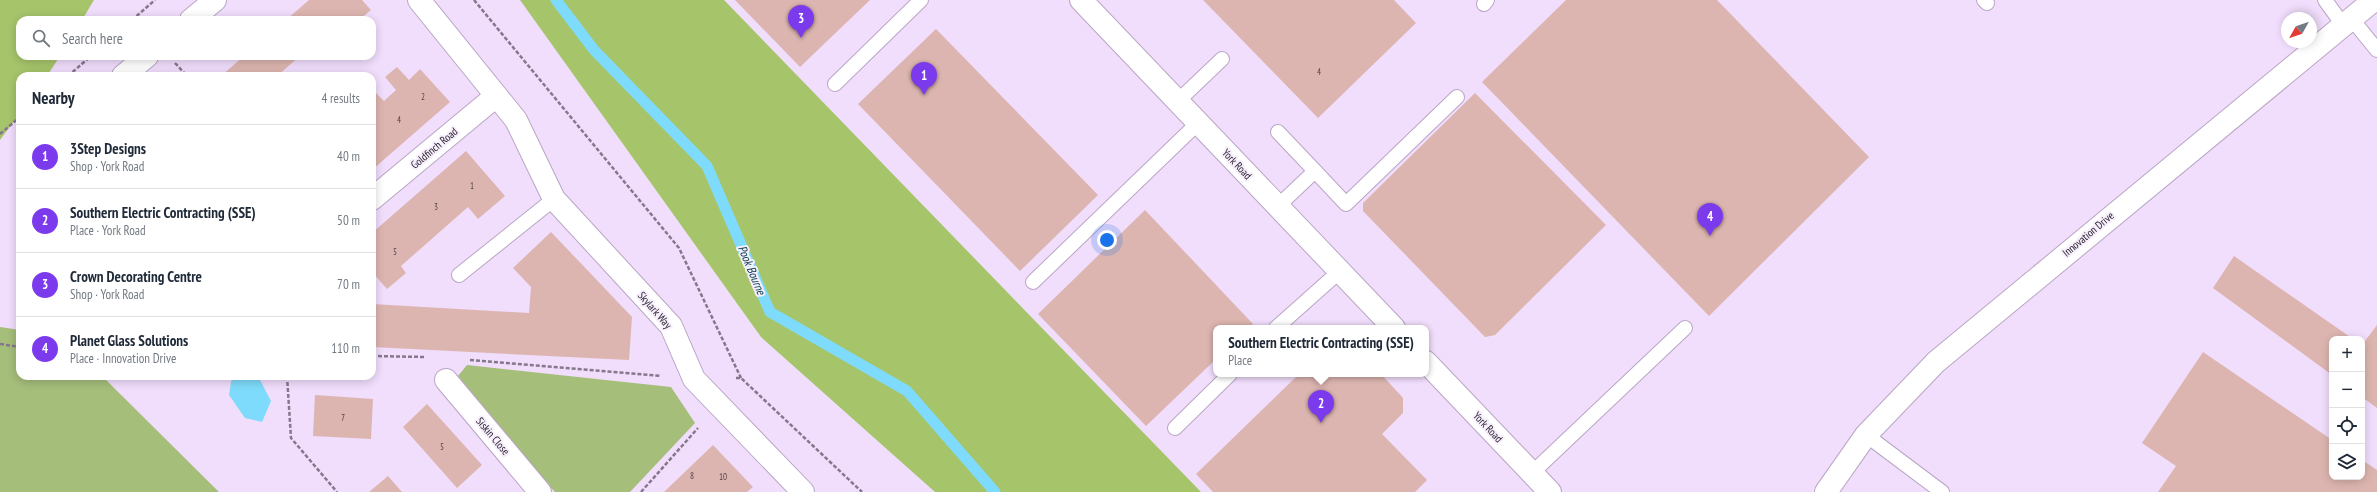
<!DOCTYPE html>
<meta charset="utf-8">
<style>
:root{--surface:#fff;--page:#f6f6f7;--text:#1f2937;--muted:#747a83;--line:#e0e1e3;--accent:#7c3aed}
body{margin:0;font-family:"PT Sans Narrow",sans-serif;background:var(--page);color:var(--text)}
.controls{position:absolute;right:12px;bottom:12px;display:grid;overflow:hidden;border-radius:8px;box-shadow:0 2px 10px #0003}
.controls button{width:36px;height:36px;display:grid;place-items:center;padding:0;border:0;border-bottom:1px solid var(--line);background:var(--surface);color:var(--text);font:20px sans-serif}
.compass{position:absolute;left:2281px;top:12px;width:36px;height:36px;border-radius:50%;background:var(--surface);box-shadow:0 2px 10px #0003;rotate:230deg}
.you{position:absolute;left:1107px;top:240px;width:14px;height:14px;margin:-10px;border:3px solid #fff;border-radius:50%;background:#1a73e8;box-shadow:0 0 0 6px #1a73e833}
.badge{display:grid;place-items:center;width:26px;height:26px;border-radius:50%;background:var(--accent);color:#fff;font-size:13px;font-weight:700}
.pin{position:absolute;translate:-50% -33px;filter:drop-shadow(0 1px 2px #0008)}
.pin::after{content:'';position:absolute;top:21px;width:14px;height:12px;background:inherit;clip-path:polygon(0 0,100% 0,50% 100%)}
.popup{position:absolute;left:1213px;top:325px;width:216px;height:52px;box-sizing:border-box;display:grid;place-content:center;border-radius:8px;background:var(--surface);filter:drop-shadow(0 1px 3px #0005);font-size:13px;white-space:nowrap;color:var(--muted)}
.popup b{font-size:15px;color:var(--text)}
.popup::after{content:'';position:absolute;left:50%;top:100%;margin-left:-8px;border:8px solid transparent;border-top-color:var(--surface)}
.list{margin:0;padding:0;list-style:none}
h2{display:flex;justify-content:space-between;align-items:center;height:52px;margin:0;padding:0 16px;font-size:17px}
h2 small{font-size:13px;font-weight:400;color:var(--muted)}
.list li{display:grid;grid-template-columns:26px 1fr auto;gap:12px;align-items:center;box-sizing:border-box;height:64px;padding:0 16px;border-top:1px solid var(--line)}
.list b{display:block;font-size:15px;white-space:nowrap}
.list p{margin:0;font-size:13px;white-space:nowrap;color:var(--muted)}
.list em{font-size:13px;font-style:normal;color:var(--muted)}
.icon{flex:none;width:22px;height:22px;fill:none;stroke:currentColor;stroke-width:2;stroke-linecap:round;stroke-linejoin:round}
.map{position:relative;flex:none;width:2377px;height:492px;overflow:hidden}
.search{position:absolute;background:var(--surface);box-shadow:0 2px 10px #0003;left:16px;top:16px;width:360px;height:44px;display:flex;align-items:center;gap:10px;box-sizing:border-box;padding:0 14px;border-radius:12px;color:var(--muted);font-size:15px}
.panel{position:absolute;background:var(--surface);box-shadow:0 2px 10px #0003;left:16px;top:72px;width:360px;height:308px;border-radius:12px}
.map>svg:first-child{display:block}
.green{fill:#a5be7a}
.forest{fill:#a6c56b}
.water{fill:#7fdbfb}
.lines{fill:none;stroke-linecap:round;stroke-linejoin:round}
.stream{stroke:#7fdbfb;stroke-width:11}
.building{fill:#ddb5b0}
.service-casing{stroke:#b9a6c4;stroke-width:16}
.minor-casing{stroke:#b9a6c4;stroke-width:24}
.path{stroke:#85788c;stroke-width:2.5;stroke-dasharray:4 2;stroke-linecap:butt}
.service{stroke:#fff;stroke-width:14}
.minor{stroke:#fff;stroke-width:22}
.labels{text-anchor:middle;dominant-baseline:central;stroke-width:4;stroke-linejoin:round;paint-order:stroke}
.number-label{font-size:9px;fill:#53444b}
.street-label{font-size:11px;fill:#251e29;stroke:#f7effc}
.water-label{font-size:12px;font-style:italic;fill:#003b4c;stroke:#f7effc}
</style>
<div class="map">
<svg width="2377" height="492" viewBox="0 0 2377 492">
<rect width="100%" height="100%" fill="#f1ddfc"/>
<!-- green -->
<path class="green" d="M 0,327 L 20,330 L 20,376 L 102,376 L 219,492 L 0,492 Z
M 467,365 L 671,387 L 695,423 L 630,492 L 555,492 L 524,460 L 458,376 Z"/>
<!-- forest -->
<path class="forest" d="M 0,0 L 94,0 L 82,20 L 20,20 L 20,56 L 60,56 L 47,76 L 20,76 L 20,113 L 0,140 Z
M 520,0 L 724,0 L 1201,492 L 935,492 L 761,337 Z"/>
<!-- water -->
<path class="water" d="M 232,376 L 245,376 L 260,380 L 271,401 L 262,422 L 245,418 L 229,395 Z"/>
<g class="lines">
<!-- stream -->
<path class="stream" d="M 556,0 L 594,50 L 707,166 L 770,312 L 907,391 L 995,492"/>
</g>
<!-- building -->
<path class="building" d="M 309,0 L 362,0 L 371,10 L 359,20 L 286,20 Z
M 735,0 L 870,0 L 800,67 Z
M 1203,0 L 1394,0 L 1416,23 L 1318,118 Z
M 1566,0 L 1717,0 L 1869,157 L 1709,316 L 1482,82 Z
M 936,29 L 1098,195 L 1020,271 L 858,104 Z
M 244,56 L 300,56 L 277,76 L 221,76 Z
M 397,67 L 409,80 L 420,69 L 450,102 L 372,170 L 372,91 L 373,90 L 384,101 L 396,90 L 385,77 Z
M 1475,93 L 1606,225 L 1495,335 L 1485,337 L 1363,211 L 1363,203 Z
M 466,151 L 505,196 L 478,219 L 468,207 L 401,266 L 406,273 L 387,289 L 372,272 L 372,233 Z
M 1145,210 L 1253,324 L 1248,328 L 1216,328 L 1216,359 L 1146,426 L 1038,314 Z
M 551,232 L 632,317 L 629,360 L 372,347 L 372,304 L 529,313 L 531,287 L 513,268 Z
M 2234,256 L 2353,339 L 2332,339 L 2332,375 L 2213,288 Z
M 2377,325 L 2377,408 L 2362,397 L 2362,345 Z
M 2203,352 L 2332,440 L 2332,477 L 2362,477 L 2362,460 L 2377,470 L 2377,492 L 2158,492 L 2176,466 L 2142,443 Z
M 1299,374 L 1381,374 L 1403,398 L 1403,413 L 1382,434 L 1427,480 L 1415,492 L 1213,492 L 1196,474 Z
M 315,395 L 373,399 L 371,439 L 313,436 Z
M 427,404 L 482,465 L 457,488 L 403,427 Z
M 713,445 L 753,487 L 747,492 L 664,492 Z
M 388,476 L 402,492 L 369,492 Z"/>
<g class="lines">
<defs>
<path id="service" d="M 1984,0 L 1987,3
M 2325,0 L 2343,25
M 1484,4 L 1487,0
M 2351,18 L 2377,50
M 835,84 L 921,0
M 1178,101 L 1222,59
M 1278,132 L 1315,171
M 1277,207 L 1315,171 L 1346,204 L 1457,97
M 459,275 L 554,199
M 1033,282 L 1198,123
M 1276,328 L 1340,271
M 1175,428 L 1230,374
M 1866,435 L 1942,492
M 1532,473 L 1685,328"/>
<path id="minor" d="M 419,0 L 516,120 L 554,199 L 671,326 L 694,379 L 803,492
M 1081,0 L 1394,328
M 191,20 L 215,0
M 123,76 L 147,56
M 372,199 L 496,96
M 1426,362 L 1550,492
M 446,380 L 540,492
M 1826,492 L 1866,435 L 1936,362 L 2374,0"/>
</defs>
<!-- service casing -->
<use href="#service" class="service-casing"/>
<!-- minor casing -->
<use href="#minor" class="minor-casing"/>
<!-- path -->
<path class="path" d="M 474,0 L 679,248 L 741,378
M 132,20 L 155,0
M 175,63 L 187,76
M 68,76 L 91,56
M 0,134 L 20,117
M 0,344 L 20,347
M 372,356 L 425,357
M 470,360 L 661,376
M 287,376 L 291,438 L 337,492
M 736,378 L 741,378 L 862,492
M 641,492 L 698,428"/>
<!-- service -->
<use href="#service" class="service"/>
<!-- minor -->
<use href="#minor" class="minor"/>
</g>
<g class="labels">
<!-- number labels -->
<g class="number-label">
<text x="1319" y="71">4</text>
<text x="423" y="96">2</text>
<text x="399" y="119">4</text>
<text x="472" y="185">1</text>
<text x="436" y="206">3</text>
<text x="395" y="251">5</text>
<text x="343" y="417">7</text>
<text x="442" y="446">5</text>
<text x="692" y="475">8</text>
<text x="723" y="476">10</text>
</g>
<!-- street labels -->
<g class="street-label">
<text transform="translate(434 148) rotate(-40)">Goldfinch Road</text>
<text transform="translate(1237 164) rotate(47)">York Road</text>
<text transform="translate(2088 234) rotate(-40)">Innovation Drive</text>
<text transform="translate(655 310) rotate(49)">Skylark Way</text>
<text transform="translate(1488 427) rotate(47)">York Road</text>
<text transform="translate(493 436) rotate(50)">Siskin Close</text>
</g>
<!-- water labels -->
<g class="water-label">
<text transform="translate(752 270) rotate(67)">Pook Bourne</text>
</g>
</g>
</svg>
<div class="controls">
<button>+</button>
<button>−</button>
<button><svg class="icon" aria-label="locate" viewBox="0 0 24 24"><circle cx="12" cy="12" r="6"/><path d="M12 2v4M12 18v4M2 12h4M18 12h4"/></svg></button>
<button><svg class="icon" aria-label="layers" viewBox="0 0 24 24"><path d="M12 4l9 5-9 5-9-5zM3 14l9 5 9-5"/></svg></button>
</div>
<svg class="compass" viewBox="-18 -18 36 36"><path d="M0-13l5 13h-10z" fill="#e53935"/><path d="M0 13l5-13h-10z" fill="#747a83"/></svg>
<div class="you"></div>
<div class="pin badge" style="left:924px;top:95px">1</div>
<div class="pin badge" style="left:1321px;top:423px">2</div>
<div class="popup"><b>Southern Electric Contracting (SSE)</b>Place</div>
<div class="pin badge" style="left:801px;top:38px">3</div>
<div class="pin badge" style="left:1710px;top:236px">4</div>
<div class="search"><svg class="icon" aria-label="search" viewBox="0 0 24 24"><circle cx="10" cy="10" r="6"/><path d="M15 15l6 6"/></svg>Search here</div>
<section class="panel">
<h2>Nearby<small>4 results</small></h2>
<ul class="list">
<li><span class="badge">1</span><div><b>3Step Designs</b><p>Shop · York Road</p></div><em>40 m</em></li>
<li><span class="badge">2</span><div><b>Southern Electric Contracting (SSE)</b><p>Place · York Road</p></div><em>50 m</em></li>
<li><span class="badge">3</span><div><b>Crown Decorating Centre</b><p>Shop · York Road</p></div><em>70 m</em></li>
<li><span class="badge">4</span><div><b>Planet Glass Solutions</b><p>Place · Innovation Drive</p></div><em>110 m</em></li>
</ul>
</section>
</div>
